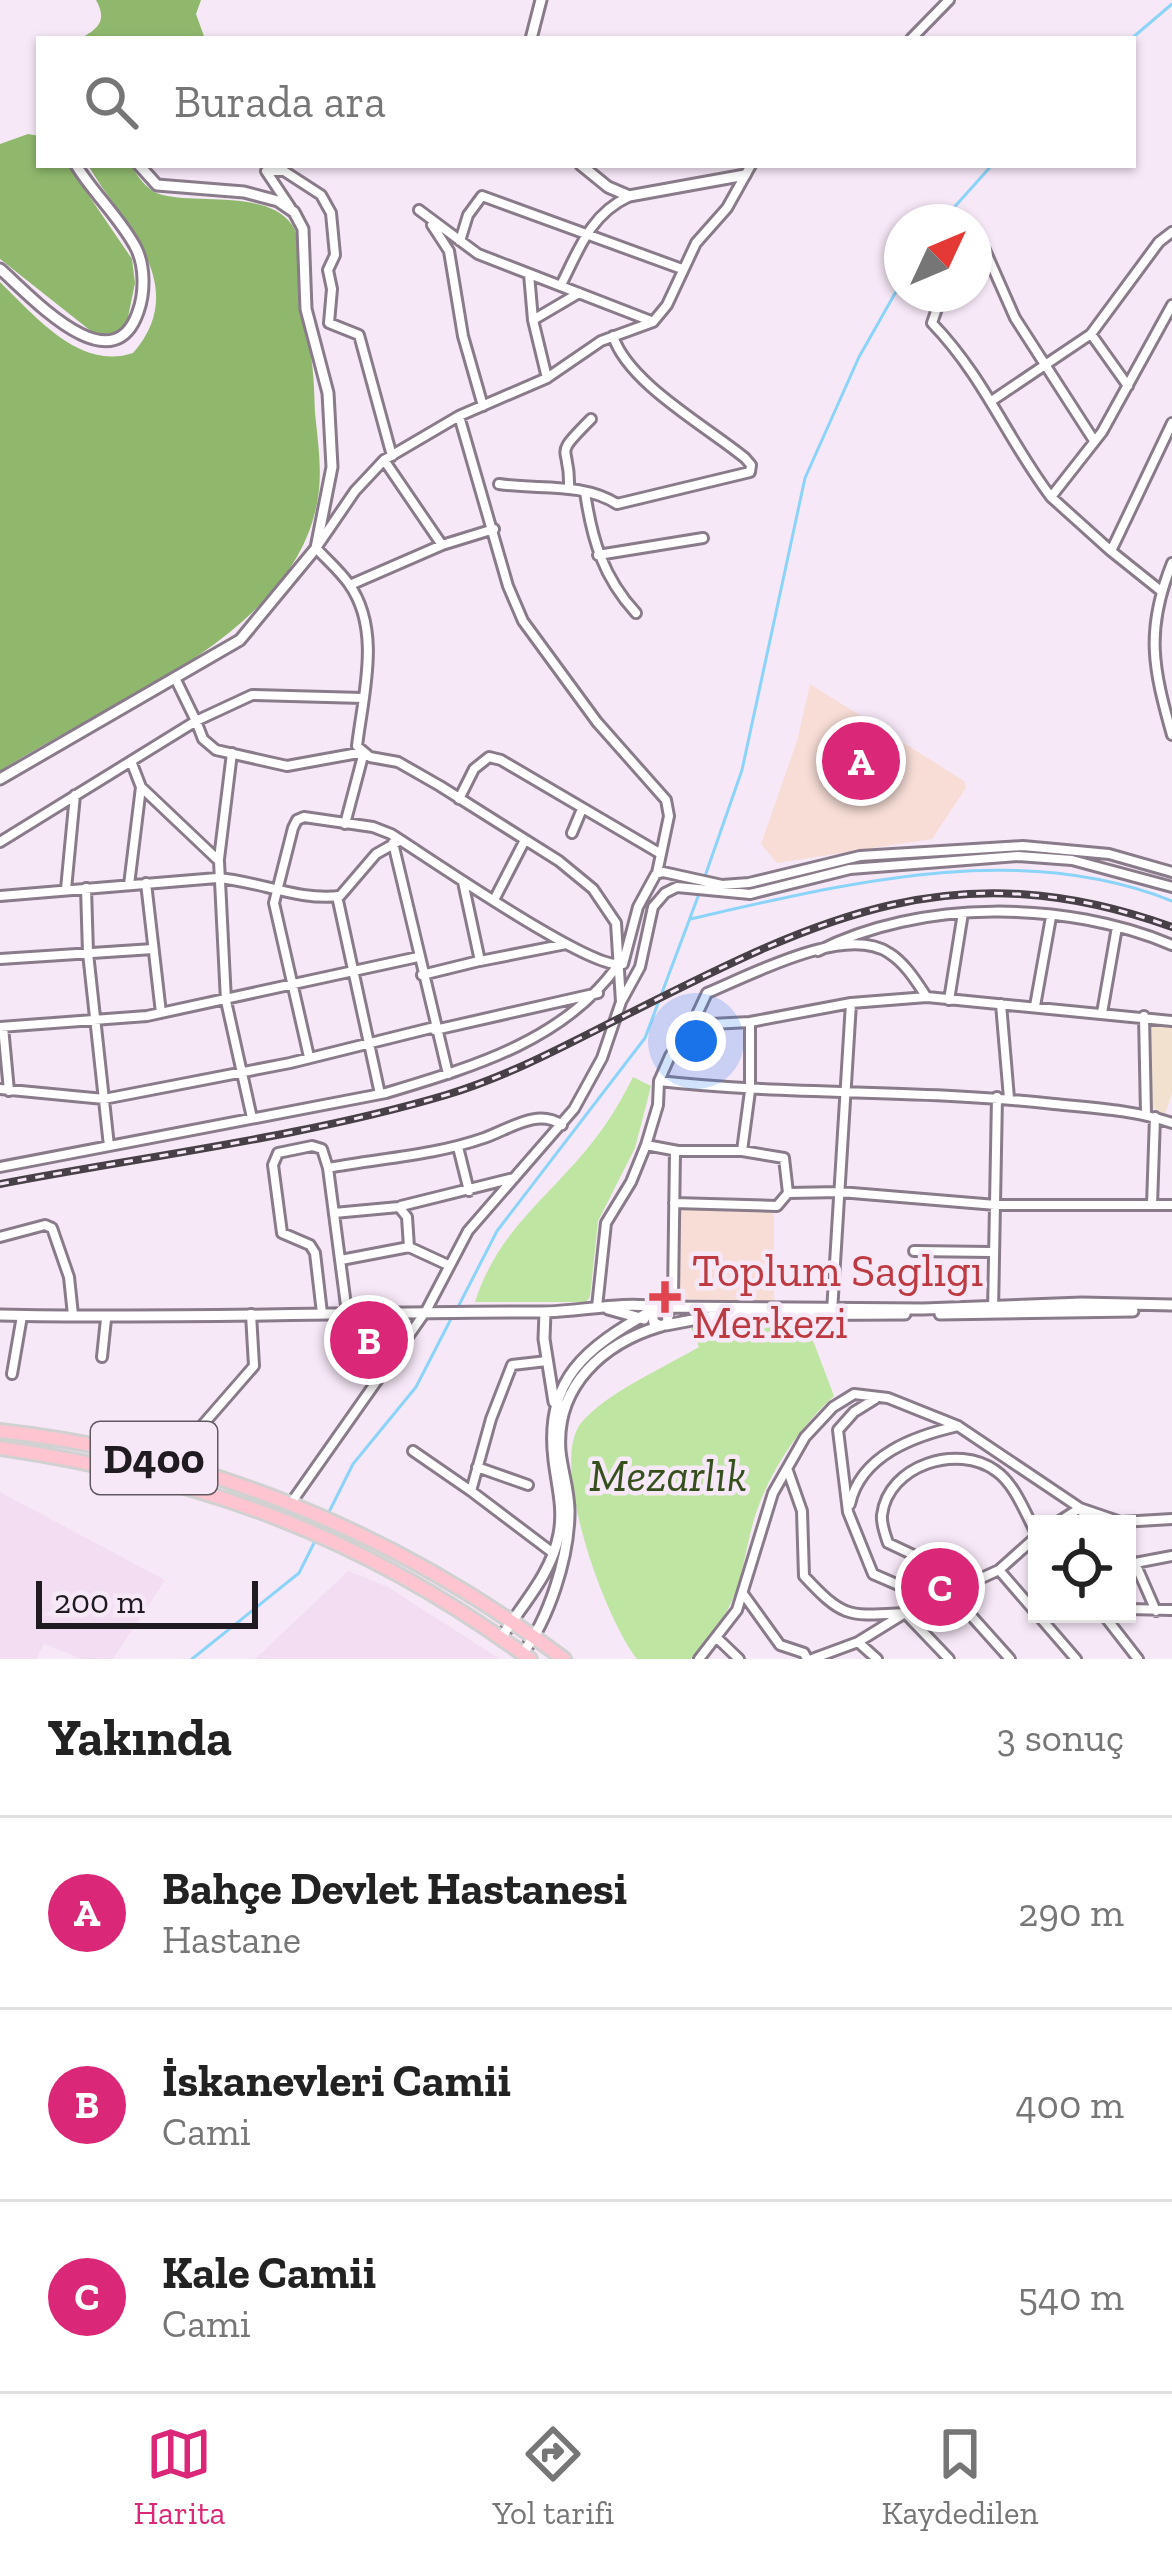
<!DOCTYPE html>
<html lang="tr">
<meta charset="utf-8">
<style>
:root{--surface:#fff;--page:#f2f2f2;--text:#222;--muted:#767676;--line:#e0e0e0;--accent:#db2777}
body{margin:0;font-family:"Zilla Slab",serif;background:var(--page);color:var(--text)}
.controls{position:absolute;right:36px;bottom:36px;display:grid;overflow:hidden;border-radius:0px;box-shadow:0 3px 9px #0004}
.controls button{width:108px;height:108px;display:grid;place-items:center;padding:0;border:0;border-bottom:3px solid var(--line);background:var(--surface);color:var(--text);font:60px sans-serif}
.compass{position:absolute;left:884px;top:204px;width:108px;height:108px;border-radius:50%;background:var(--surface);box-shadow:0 3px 9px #0004;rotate:46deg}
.scale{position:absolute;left:36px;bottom:30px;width:222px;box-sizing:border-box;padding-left:12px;border:6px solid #201b20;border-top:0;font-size:33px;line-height:42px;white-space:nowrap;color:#201b20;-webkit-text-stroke:9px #f7e8f7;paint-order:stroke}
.you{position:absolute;left:696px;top:1041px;width:42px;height:42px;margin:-30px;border:9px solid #fff;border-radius:50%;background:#1a73e8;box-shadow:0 0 0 18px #1a73e833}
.badge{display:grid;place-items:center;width:78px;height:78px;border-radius:50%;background:var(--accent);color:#fff;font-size:39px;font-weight:700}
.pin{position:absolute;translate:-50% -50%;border:6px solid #fff;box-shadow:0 3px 12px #0006}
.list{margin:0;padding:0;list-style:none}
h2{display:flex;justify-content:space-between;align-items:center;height:156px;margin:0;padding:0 48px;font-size:51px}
h2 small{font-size:39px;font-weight:400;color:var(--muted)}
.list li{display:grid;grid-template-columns:78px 1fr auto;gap:36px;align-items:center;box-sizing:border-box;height:192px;padding:0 48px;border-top:3px solid var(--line)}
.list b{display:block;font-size:45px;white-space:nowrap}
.list p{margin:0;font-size:39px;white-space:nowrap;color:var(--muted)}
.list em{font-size:39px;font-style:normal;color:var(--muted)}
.icon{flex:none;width:66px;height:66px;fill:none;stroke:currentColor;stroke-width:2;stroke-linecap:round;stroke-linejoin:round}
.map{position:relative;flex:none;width:1172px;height:1659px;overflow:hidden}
.search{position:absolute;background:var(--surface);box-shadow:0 3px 9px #0004;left:36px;right:36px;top:36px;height:132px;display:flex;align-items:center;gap:30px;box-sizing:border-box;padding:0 42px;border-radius:0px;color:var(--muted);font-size:45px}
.sheet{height:732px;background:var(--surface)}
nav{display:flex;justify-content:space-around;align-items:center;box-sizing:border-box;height:168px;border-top:3px solid var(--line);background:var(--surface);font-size:33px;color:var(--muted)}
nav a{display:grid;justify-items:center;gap:6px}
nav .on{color:var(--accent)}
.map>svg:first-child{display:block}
.commercial{fill:#f1e1ce}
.built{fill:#f3ddf2}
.medical{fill:#f7ddd6}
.green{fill:#bfe5a3}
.forest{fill:#8fb86d}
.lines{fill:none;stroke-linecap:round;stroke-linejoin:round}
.stream{stroke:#8bd4f9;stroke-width:3}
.minor-casing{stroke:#897b89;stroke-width:14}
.tertiary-casing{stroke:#897b89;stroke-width:15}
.trunk-casing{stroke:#d2d1d2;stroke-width:18}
.minor{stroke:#fff;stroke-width:8}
.tertiary{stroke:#fff;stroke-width:9}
.trunk{stroke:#fec4d0;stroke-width:12}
.rail-casing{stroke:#474047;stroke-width:8}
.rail{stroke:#f7e8f7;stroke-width:3;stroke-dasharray:9;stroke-linecap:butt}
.health-dot{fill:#e0444e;stroke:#f7e8f7;stroke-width:4.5}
.labels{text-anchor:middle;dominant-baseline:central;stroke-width:9;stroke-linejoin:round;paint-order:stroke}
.shield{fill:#f7e8f7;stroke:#605860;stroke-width:3}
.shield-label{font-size:42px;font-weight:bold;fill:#201b20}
.health-label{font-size:45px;fill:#be3a42;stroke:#f7e8f7;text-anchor:start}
.park-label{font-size:45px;font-style:italic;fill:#35501c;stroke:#f7e8f7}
</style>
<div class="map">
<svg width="1172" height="1659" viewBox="0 0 1172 1659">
<rect width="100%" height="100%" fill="#f7e8f7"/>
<!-- commercial -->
<path class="commercial" d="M 1150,1021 L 1172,1026 L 1172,1093 L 1165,1114 L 1150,1107 Z"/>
<!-- built -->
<path class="built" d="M 0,1492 L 165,1580 L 113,1659 L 82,1659 L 44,1644 L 36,1659 L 0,1659 Z
M 348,1571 L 388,1587 L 500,1659 L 255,1659 Z"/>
<!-- medical -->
<path class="medical" d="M 810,684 L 964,781 L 966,788 L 932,839 L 777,863 L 761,844 L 797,741 Z
M 685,1207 L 774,1209 L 774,1301 L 680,1299 L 680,1210 Z"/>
<!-- green -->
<path class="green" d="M 633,1077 L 651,1086 L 635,1148 L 598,1221 L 590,1297 L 586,1302 L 475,1302 C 497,1233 543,1202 587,1149 C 606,1126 620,1103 633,1077 Z
M 729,1322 L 806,1322 L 834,1396 C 799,1428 772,1467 756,1513 C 746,1543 744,1576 730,1605 C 721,1624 704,1642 691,1659 L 637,1659 C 606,1621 548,1465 581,1423 C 606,1393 665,1367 699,1347 L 691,1328 Z"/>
<!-- forest -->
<path class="forest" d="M 96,0 L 201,0 L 196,14 L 205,39 L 80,39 C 95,30 109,23 96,0 Z
M 28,134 L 39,136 L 39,165 L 68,165 L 132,259 L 135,283 L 126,327 L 101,339 L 0,259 L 0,144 Z
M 88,165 L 131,165 C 138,177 148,192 163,195 C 198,204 269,190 292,225 C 308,250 301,308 308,341 C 314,366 314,388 315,413 C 318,442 323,474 317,503 C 292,638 102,705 0,771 L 0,282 C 35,316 80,371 133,353 C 193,284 121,223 88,165 Z"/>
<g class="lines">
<!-- stream -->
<path class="stream" d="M 1131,39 L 1172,4
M 941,222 L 992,165
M 704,879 L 742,770 L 805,478 L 859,357 L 902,281
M 690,919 C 845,884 1018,839 1172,901
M 458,1307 L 497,1231 L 645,1038 L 699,894
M 328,1514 L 353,1464 L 416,1387 L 453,1315
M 192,1659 L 299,1573 L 316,1539"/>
<defs>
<path id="minor" d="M 911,39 L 949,0
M 290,207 L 266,171 L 284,171 L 321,195 L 331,213 L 335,255 L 328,270 L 332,289 L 329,323 L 359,335 L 392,456
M 419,210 L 478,254 L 651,321
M 432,225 L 449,251 L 463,336 L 483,406
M 460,241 L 468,215 L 482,196 L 682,269
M 974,252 L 979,247 L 985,250 L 1015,318 L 1093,439
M 529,274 L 533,320 L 547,378
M 561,285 C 579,249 591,214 628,197
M 942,294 L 932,323 C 985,378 1007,439 1051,497
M 1172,305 L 1102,432 L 1051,497 L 1111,551 L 1172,423
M 533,320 L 579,293
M 1091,334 L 1128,386
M 993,400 L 1091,334 L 1159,242 L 1172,232
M 459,416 L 508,586 L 523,621 L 597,722 L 666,800 L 669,816 L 657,873
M 384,460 L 442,545
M 499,484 C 539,490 582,482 617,504 L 750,472 L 751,465 L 745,458 C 706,426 628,383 613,336
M 569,489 C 571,442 550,460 591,419
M 585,492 C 592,540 603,577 636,613
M 1111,551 L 1161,591
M 598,555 L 703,538
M 1172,563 C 1145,630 1153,668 1172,735
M 350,585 L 442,545 L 494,529
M 131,761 L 141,787 L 219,861 L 226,1001 L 252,1118
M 459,799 L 474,769 L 489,757 L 501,760 L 661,854
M 345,824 L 364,752 L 287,766 L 216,750 L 203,739 L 196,721 L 252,695 L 363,698
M 572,833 L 582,809
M 0,842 L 196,721 L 176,680
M 393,843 L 448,1074
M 219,859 L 232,753
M 463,882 L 480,961 L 566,944
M 146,883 L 161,1013
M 129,885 L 141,787
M 86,888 L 88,953 L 109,1146
M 66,889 L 75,795
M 0,896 L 217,878 C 260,881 297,901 340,896 L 376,854 L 399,841
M 337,896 L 380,1094
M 494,900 L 525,840
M 818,951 C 920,899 1066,900 1172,945
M 0,959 L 153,949
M 623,964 L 638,907 L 656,874 L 663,872 L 722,885 L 749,883 L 860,856 L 1023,846 L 1109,854 L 1172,872
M 422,975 L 479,961
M 622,1000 L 640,967 L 653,907 L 665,893 L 677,887 L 750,894 L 850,869 L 1018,856 L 1072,860 L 1172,887
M 949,1000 L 963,913
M 1001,1004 L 1009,1098
M 1035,1006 L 1051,917
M 1102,1013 L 1117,927
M 1144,1016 L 1146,1114
M 750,1022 L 750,1091 L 742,1151 L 784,1158 L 788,1193 L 840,1192 L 996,1205 L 1172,1205
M 692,1025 L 707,993 C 751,975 845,924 889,953 C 905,963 916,981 926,996
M 0,1027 L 147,1016 L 418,957
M 3,1027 L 9,1091
M 435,1030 L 598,993
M 309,1057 L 274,903 L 293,828 L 297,820 L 304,817 L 373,827 L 391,834 C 429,858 585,966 618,964
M 659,1081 C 791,1096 923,1089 1054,1104 C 1094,1108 1134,1110 1172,1123
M 0,1089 L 104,1099 L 290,1063 L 435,1027
M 646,1145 L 678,1151 L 742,1151
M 458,1147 L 469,1191
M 0,1167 L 386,1093 C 472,1067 564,1041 618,965
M 328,1168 C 381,1158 432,1156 484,1138 C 510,1129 537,1108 562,1125
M 674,1203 L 777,1206 L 788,1193
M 1152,1205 L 1155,1117
M 401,1206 L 514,1178
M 334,1213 L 399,1207 L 407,1217 L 409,1247 L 448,1265
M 0,1237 L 45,1225 L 52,1228 L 69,1277 L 73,1315
M 914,1251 L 991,1252
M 341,1260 L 409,1247
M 597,1307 L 606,1223 L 631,1182 L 646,1145 L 658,1105 L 659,1081 L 670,1056 L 692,1025 L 750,1022 L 851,1003 L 927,997 L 1172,1021
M 664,1307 L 673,1298 L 675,1151
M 832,1312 L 851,1003
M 993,1312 L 997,1097
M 322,1313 L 315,1253 L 310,1245 L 282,1233 L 273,1165 L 278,1153 L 312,1146 L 322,1149 L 328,1168 L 347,1313
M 102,1357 L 106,1319
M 547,1361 L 512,1365 L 491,1419 L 471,1491 L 553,1553
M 12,1374 L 22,1316
M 875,1399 L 854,1412 L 838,1430 L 848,1512 L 873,1574 L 910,1590
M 166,1442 L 175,1431 L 200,1428 L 254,1366 L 251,1314
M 413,1451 L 471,1491
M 477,1467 L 528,1485
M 788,1471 L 802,1511 L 804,1576 C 844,1619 848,1616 905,1613 L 949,1659
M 291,1503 L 426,1311 L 468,1231 L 574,1109 L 602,1058 L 621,1002 L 616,923 L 593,889 L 559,861 L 440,786 L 398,762 L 370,757 L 357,746 C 363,695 382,630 349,584 C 340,571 327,560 316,548 L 355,491 L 384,460 L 459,416 L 547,378 L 601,341 L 653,322 L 667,305 L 696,243 L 727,208 L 751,165
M 850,1504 C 861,1455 914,1436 958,1426
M 1080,1509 L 1092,1524
M 1055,1524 L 1080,1508
M 1127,1558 L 1135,1563 L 1172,1556
M 1127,1568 L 1135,1563 L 1156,1611
M 999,1570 L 1076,1659
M 971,1582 L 888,1543 C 885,1534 881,1524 882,1515 C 888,1465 958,1443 996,1471 C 1015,1484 1026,1515 1037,1535
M 950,1592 L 1010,1659
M 744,1595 L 780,1645 L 804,1653 L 807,1659
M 1127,1609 L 1172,1610
M 1103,1614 L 1138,1659
M 716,1637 L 739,1659
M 858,1642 L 877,1659
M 699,1659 L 737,1610 L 773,1493 L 805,1437 L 833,1407 L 854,1394 L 888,1398 L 958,1426 L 1080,1508 L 1121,1522 L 1172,1519
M 812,1659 L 858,1642 L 905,1613 L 999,1570 L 1037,1536"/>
<path id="tertiary" d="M 531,39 L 541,0
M 581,165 L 608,187 L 629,196 L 745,175
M 0,269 C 30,295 112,387 138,312 C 145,293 145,266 136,248 C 121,219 93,193 76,165
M 0,779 L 240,640 L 316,548 L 332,467 L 328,393 L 306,309 L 303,229 L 294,212 L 278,201 L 244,192 L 157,185 L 139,165
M 608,1309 L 644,1319
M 667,1309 L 668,1323 L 661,1326 L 654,1323 L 652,1314 L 661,1307 L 923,1309 L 1082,1303 L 1172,1305
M 545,1312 L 544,1339 L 554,1402
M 940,1314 L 1133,1311
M 0,1315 C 180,1319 360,1312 541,1312 C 581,1312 619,1301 659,1307
M 666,1325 L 719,1315 L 905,1314
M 501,1638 C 523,1603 551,1575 559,1534 C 564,1508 557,1486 554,1460 C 544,1379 586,1348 651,1311
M 522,1654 C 549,1619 568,1559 569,1515 C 570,1493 562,1472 560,1451 C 555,1386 603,1343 661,1326"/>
<path id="trunk" d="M 0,1431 C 207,1454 398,1534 564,1659
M 0,1448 C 204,1478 363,1536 530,1659"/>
</defs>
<!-- minor casing -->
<use href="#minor" class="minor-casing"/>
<!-- tertiary casing -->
<use href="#tertiary" class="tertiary-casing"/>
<!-- trunk casing -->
<use href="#trunk" class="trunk-casing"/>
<!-- minor -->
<use href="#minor" class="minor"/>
<!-- tertiary -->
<use href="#tertiary" class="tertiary"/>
<!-- trunk -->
<use href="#trunk" class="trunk"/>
<defs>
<path id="rail" d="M 0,1184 C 146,1156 304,1137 446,1095 C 502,1078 551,1053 604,1026 C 804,926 944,845 1172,927"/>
</defs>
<!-- rail casing -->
<use href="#rail" class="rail-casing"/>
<!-- rail -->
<use href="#rail" class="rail"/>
</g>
<!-- markers -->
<path class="health-dot" d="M659 1279h12v12h12v12h-12v12h-12v-12h-12v-12h12z"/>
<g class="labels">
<!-- shield labels -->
<rect class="shield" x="91" y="1422" width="126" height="72" rx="9"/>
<g class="shield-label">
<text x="154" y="1458">D400</text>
</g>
<!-- health labels -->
<g class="health-label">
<text x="692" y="1271">Toplum Saglıgı<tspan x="692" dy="52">Merkezi</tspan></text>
</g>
<!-- park labels -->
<g class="park-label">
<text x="668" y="1476">Mezarlık</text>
</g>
</g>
</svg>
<div class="controls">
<button><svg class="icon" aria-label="locate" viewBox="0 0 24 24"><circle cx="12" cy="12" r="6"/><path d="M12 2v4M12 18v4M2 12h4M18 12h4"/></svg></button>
</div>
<svg class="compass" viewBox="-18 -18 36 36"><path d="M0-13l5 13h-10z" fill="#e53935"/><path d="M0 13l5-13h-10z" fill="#767676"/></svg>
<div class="scale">200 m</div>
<div class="you"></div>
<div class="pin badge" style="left:861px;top:761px">A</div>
<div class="pin badge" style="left:369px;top:1340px">B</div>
<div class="pin badge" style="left:940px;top:1587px">C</div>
<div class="search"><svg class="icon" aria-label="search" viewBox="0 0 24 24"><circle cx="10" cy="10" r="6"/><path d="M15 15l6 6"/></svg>Burada ara</div>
</div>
<section class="sheet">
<h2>Yakında<small>3 sonuç</small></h2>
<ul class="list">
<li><span class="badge">A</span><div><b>Bahçe Devlet Hastanesi</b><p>Hastane</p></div><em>290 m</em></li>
<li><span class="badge">B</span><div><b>İskanevleri Camii</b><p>Cami</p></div><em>400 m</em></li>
<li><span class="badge">C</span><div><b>Kale Camii</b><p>Cami</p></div><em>540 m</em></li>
</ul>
</section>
<nav>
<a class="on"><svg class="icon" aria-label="map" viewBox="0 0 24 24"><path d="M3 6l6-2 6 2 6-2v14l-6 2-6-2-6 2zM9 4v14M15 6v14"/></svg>Harita</a>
<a><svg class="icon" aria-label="directions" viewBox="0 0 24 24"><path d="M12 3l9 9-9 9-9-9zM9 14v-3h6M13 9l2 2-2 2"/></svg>Yol tarifi</a>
<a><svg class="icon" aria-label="saved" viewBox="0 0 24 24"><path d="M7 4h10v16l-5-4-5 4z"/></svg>Kaydedilen</a>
</nav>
